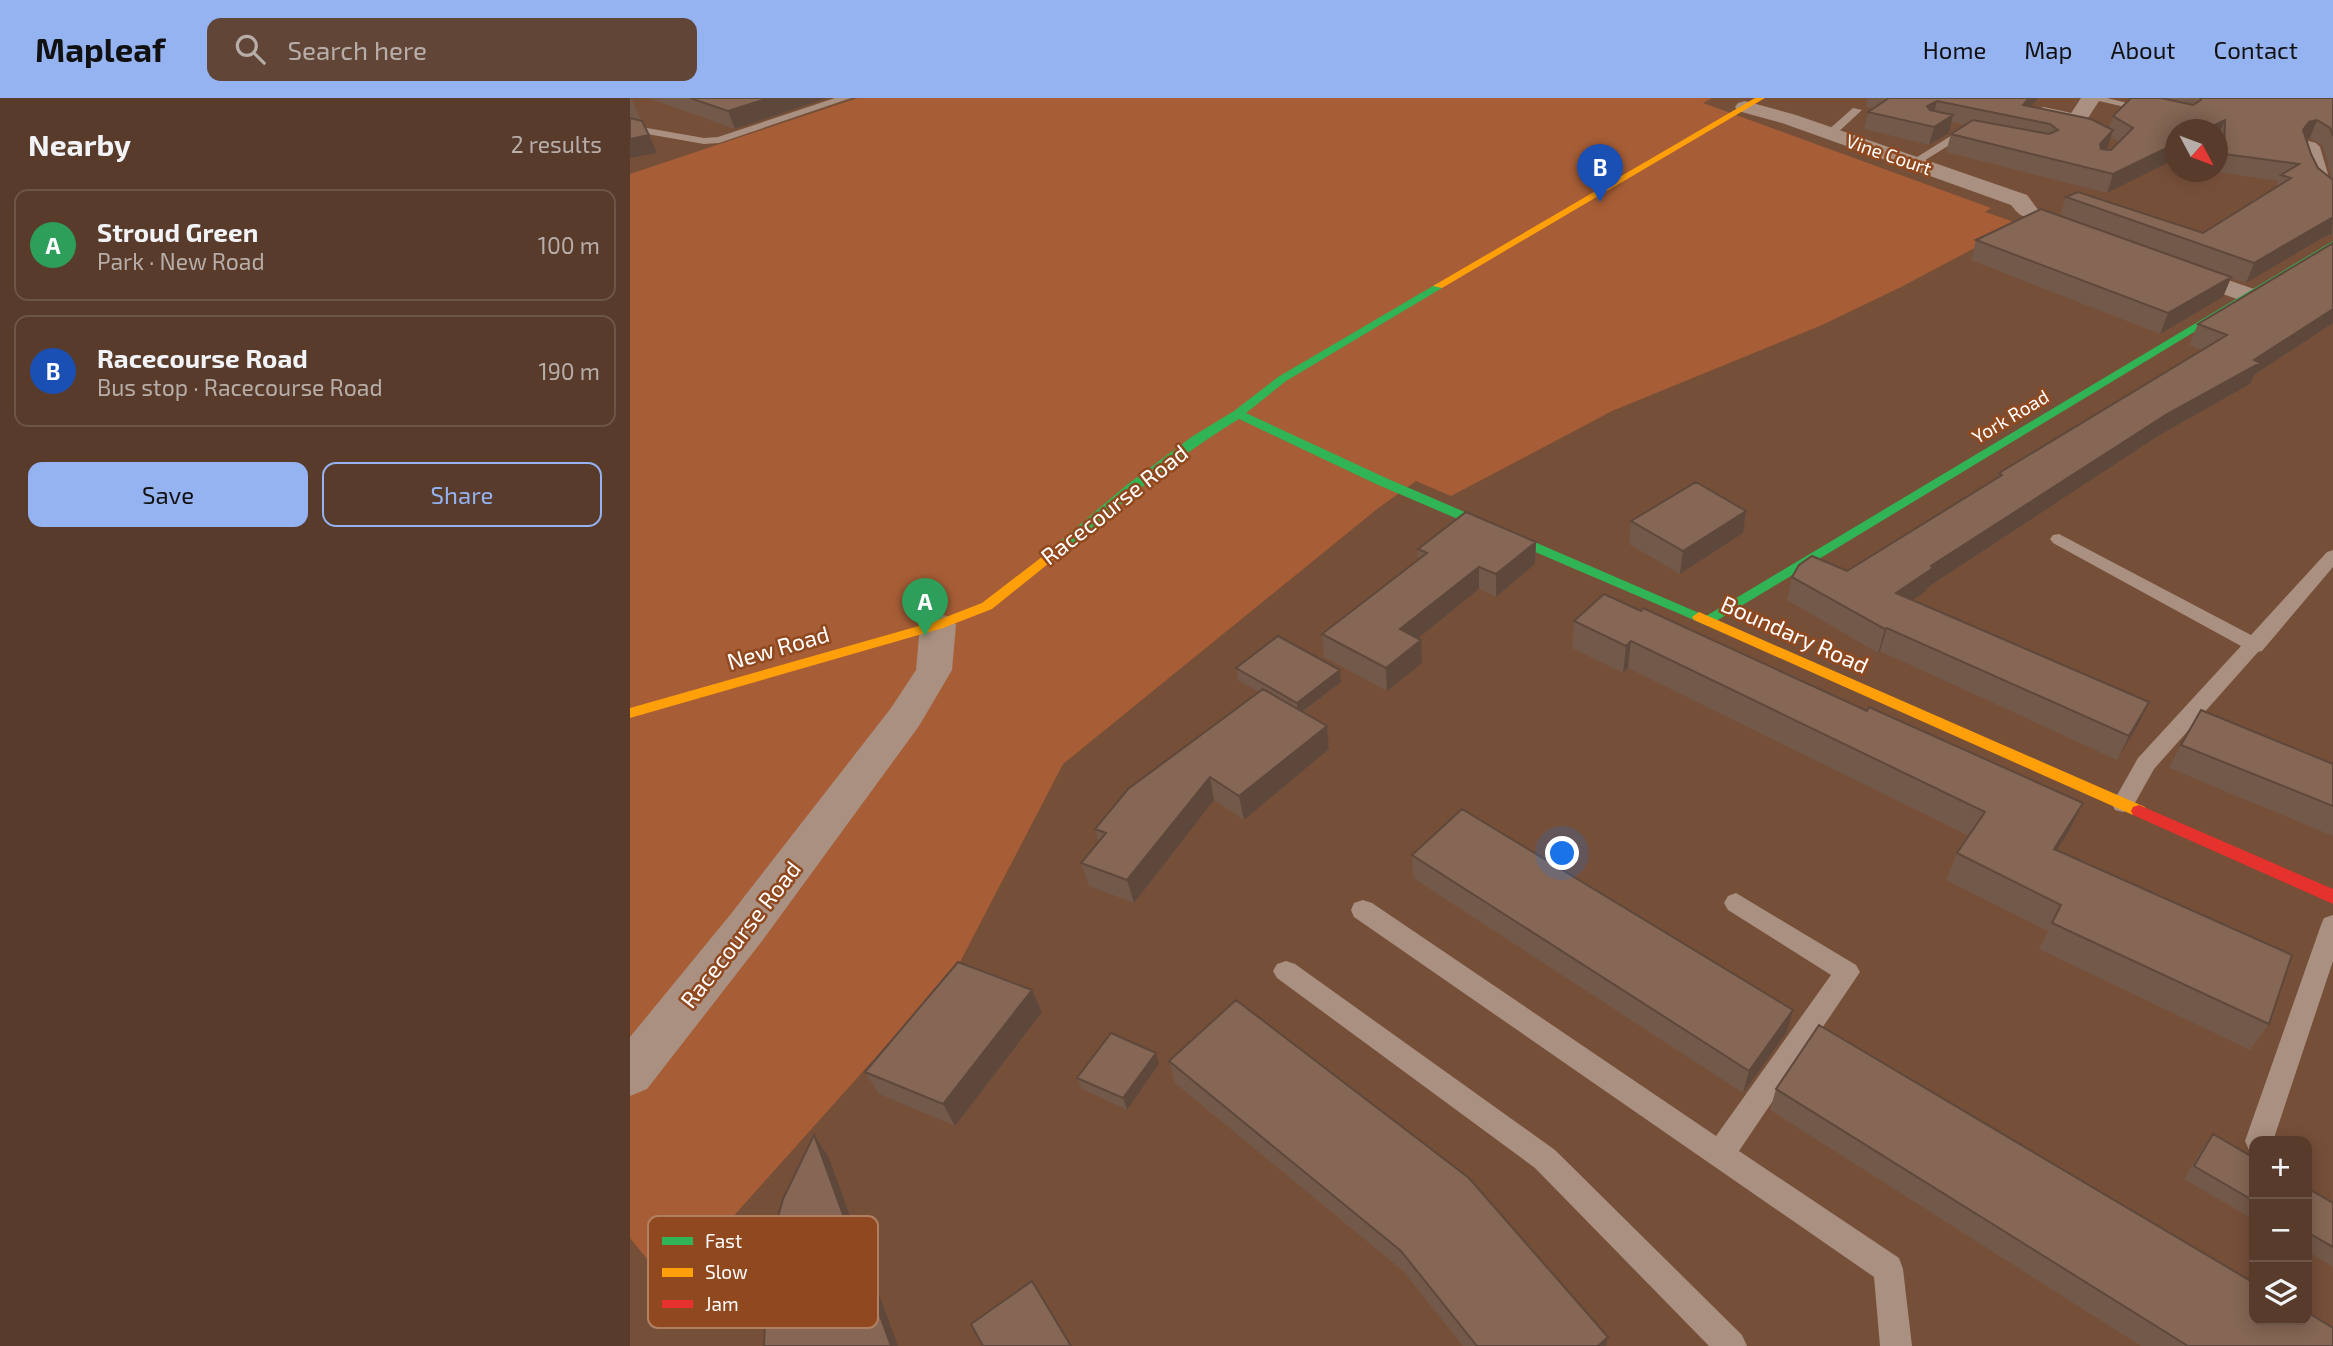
<!DOCTYPE html>
<meta charset="utf-8">
<style>
:root{--surface:#583b2b;--page:#614637;--text:#f1f3f6;--muted:#b7ada9;--line:#6d5547;--accent:#95b2f1}
body{margin:0;font-family:"Exo 2",sans-serif;background:var(--page);color:var(--text)}
.controls{position:absolute;right:21px;bottom:21px;display:grid;overflow:hidden;border-radius:14px;box-shadow:0 4px 18px #0003}
.controls button{width:63px;height:63px;display:grid;place-items:center;padding:0;border:0;border-bottom:2px solid var(--line);background:var(--surface);color:var(--text);font:35px sans-serif}
.compass{position:absolute;left:1535px;top:21px;width:63px;height:63px;border-radius:50%;background:var(--surface);box-shadow:0 4px 18px #0003;rotate:131deg}
.you{position:absolute;left:933px;top:756px;width:24px;height:24px;margin:-18px;border:5px solid #fff;border-radius:50%;background:#1a73e8;box-shadow:0 0 0 10px #1a73e833}
.badge{display:grid;place-items:center;width:46px;height:46px;border-radius:50%;background:var(--accent);color:#fff;font-size:23px;font-weight:700}
.pin{position:absolute;translate:-50% -58px;filter:drop-shadow(0 2px 4px #0008)}
.pin::after{content:'';position:absolute;top:37px;width:24px;height:21px;background:inherit;clip-path:polygon(0 0,100% 0,50% 100%)}
.list{margin:0;padding:0;list-style:none}
h2{display:flex;justify-content:space-between;align-items:center;height:91px;margin:0;padding:0 28px;font-size:30px}
h2 small{font-size:23px;font-weight:400;color:var(--muted)}
.list li{display:grid;grid-template-columns:46px 1fr auto;gap:21px;align-items:center;box-sizing:border-box;height:112px;margin:0 14px 14px;padding:0 14px;border:2px solid var(--line);border-radius:14px}
.list b{display:block;font-size:26px;white-space:nowrap}
.list p{margin:0;font-size:23px;white-space:nowrap;color:var(--muted)}
.list em{font-size:23px;font-style:normal;color:var(--muted)}
.actions{display:flex;gap:14px;padding:21px 28px}
.actions a{flex:1;padding:16px 0;border:2px solid var(--accent);border-radius:14px;text-align:center;font-size:24px;color:var(--accent)}
.actions .main{background:var(--accent);color:#111}
.icon{flex:none;width:38px;height:38px;fill:none;stroke:currentColor;stroke-width:2;stroke-linecap:round;stroke-linejoin:round}
.map{position:relative;flex:none;width:1703px;height:1248px;overflow:hidden}
header{display:flex;align-items:center;gap:42px;box-sizing:border-box;height:98px;padding:0 35px;background:var(--accent);color:#111}
header strong{font-size:33px}
nav{display:flex;gap:38px;margin-inline-start:auto;font-size:24px}
.search{width:490px;height:63px;background:var(--page);display:flex;align-items:center;gap:18px;box-sizing:border-box;padding:0 24px;border-radius:14px;color:var(--muted);font-size:26px}
main{display:flex}
aside{flex:1;background:var(--surface)}
.map>svg:first-child{display:block}
.green{fill:#a75e36}
.lines{fill:none;stroke-linecap:round;stroke-linejoin:round}
.lane{fill:#a99080;fill-rule:evenodd}
.street{fill:#a99080;fill-rule:evenodd}
.fast{fill:#30b455;fill-rule:evenodd}
.slow{fill:#ff9f0a;fill-rule:evenodd}
.jam{fill:#e5322d;fill-rule:evenodd}
.wall{fill:#735949;fill-rule:evenodd}
.shaded-wall{fill:#5e483c}
.building{fill:#866755;stroke:#5e483c;stroke-width:2}
.labels{text-anchor:middle;dominant-baseline:central;stroke-width:5;stroke-linejoin:round;paint-order:stroke}
.far-street-label{font-size:19px;fill:#fff;stroke:#90481f}
.street-label{font-size:23px;fill:#fff;stroke:#90481f}
.key{fill:#90481f;stroke:#b17f62;stroke-width:2}
.key-label{font-size:19px;fill:#fff}
</style>
<header>
<strong>Mapleaf</strong>
<div class="search"><svg class="icon" aria-label="search" viewBox="0 0 24 24"><circle cx="10" cy="10" r="6"/><path d="M15 15l6 6"/></svg>Search here</div>
<nav><a>Home</a><a>Map</a><a>About</a><a>Contact</a></nav>
</header>
<main>
<aside>
<h2>Nearby<small>2 results</small></h2>
<ul class="list">
<li><span class="badge" style="background:#2e9e5b">A</span><div><b>Stroud Green</b><p>Park · New Road</p></div><em>100 m</em></li>
<li><span class="badge" style="background:#1a4fb4">B</span><div><b>Racecourse Road</b><p>Bus stop · Racecourse Road</p></div><em>190 m</em></li>
</ul>
<div class="actions"><a class="main">Save</a><a>Share</a></div>
</aside>
<div class="map">
<svg width="1703" height="1248" viewBox="0 0 1703 1248">
<rect width="100%" height="100%" fill="#764f39"/>
<!-- green -->
<path class="green" d="M 228,0 L 1082,0 L 1073,5 L 1361,110 L 1355,114 L 1390,126 L 1271,189 L 1192,227 L 982,313 L 821,398 L 786,383 L 747,411 L 433,666 L 329,866 L 40,1189 L 0,1140 L 0,76 Z"/>
<g class="lines">
<!-- lane -->
<path class="lane" d="M 205,0 L 221,0 L 89,45 L 74,46 L 17,36 L 11,33 L 17,30 L 74,40 L 88,39 Z
M 1456,0 L 1477,0 L 1526,12 L 1521,15 Z
M 1414,9 L 1455,18 L 1450,21 L 1410,14 L 1410,10 Z
M 1223,10 L 1232,12 L 1205,37 L 1197,37 L 1197,33 Z
M 1332,31 L 1342,33 L 1289,66 L 1279,64 Z
M 1429,436 L 1621,537 L 1697,454 L 1703,452 L 1703,469 L 1632,553 L 1628,554 L 1524,671 L 1501,712 L 1493,714 L 1485,712 L 1482,706 L 1508,660 L 1611,548 L 1423,445 L 1420,441 L 1423,437 Z
M 1106,795 L 1226,867 L 1230,874 L 1109,1053 L 1269,1160 L 1273,1171 L 1282,1248 L 1250,1248 L 1244,1179 L 724,819 L 721,812 L 724,805 L 733,802 L 742,805 L 1086,1038 L 1201,877 L 1098,812 L 1094,805 L 1098,798 Z
M 1703,817 L 1703,863 L 1643,1043 L 1624,1043 L 1624,1054 L 1619,1052 L 1615,1043 L 1691,827 L 1694,820 Z
M 656,863 L 665,866 L 925,1052 L 1112,1237 L 1117,1248 L 1079,1248 L 905,1070 L 647,880 L 643,873 L 647,866 Z"/>
<!-- street -->
<path class="street" d="M 1451,0 L 1471,0 L 1458,20 L 1466,32 L 1463,36 L 1449,36 L 1438,20 Z
M 1115,3 L 1166,17 L 1397,97 L 1409,113 L 1406,118 C 1393,121 1389,117 1381,107 L 1152,25 L 1108,13 L 1105,9 L 1108,5 Z
M 1679,43 L 1686,45 L 1690,49 L 1700,83 L 1703,84 L 1703,101 C 1676,94 1675,72 1668,49 L 1672,45 Z
M 1546,164 L 1627,192 L 1631,197 L 1627,202 L 1618,205 L 1537,176 L 1534,171 L 1537,166 Z
M 308,516 L 321,519 L 326,527 L 322,572 L 289,628 L 132,843 L 17,991 L 0,998 L 0,939 L 100,817 L 261,610 L 286,572 L 290,527 L 295,519 Z"/>
<!-- fast -->
<path class="fast" d="M 1703,143 L 1703,150 L 1078,528 L 746,386 L 609,321 C 548,358 494,403 439,449 L 429,449 L 427,446 L 498,386 L 563,338 L 604,313 L 648,279 L 808,185 L 813,188 L 812,190 L 656,283 L 616,315 L 756,380 L 1076,518 Z"/>
<!-- slow -->
<path class="slow" d="M 1125,0 L 1135,0 L 812,190 L 803,188 Z
M 434,442 L 441,446 L 439,449 L 362,511 L 313,530 L 0,620 L 0,610 L 303,524 L 352,505 Z
M 1069,514 L 1515,709 L 1517,713 L 1515,717 L 1503,717 L 1064,522 L 1062,519 Z"/>
<!-- jam -->
<path class="jam" d="M 1509,707 L 1703,791 L 1703,806 L 1503,717 L 1501,713 L 1503,709 Z"/>
</g>
<!-- wall -->
<path class="wall" d="M 0,0 L 1,0 L 11,22 L 0,19 Z
M 18,0 L 197,0 L 105,31 Z
M 1238,0 L 1408,0 L 1401,9 L 1479,30 L 1483,18 L 1501,0 L 1703,0 L 1703,137 L 1694,139 L 1616,185 L 1601,180 L 1593,199 L 1530,236 L 1341,162 L 1346,142 L 1430,118 L 1436,99 L 1573,135 L 1646,89 L 1648,83 L 1587,74 L 1587,32 L 1477,95 L 1316,54 L 1321,36 L 1335,27 L 1322,24 L 1319,35 L 1299,47 L 1234,31 L 1238,14 L 1243,10 L 1236,9 ZM 1481,39 L 1489,44 L 1481,52 L 1476,52 ZM 1680,40 L 1693,48 L 1702,81 L 1688,70 L 1681,56 L 1676,41 Z
M 1703,145 L 1703,225 L 1624,277 L 1620,286 L 1528,338 L 1298,489 L 1296,493 L 1283,502 L 1508,627 L 1487,662 L 1250,553 L 1248,555 L 1157,502 L 1162,479 L 1217,473 L 1368,379 L 1369,375 L 1572,252 L 1559,247 L 1568,226 Z
M 1116,413 L 1113,435 L 1050,476 L 999,446 L 1001,423 Z
M 906,444 L 905,466 L 866,499 L 849,491 L 788,540 L 792,565 L 757,593 L 694,559 L 692,536 L 788,462 L 788,451 Z
M 944,523 L 1237,613 L 1453,705 L 1440,731 L 1427,753 L 1639,926 L 1620,952 L 1409,851 L 1418,833 L 1316,782 L 1327,755 L 1339,738 L 998,570 L 993,575 L 942,550 Z
M 606,570 L 711,584 L 673,614 L 697,628 L 699,651 L 614,722 L 584,702 L 504,805 L 459,788 L 451,765 L 469,744 L 465,731 L 629,594 L 608,582 Z
M 1551,647 L 1703,666 L 1703,738 L 1539,670 Z
M 782,757 L 1163,912 L 1157,934 L 1113,995 L 783,780 Z
M 402,892 L 412,914 L 325,1028 L 249,996 L 235,974 Z
M 539,963 L 976,1248 L 833,1248 L 773,1173 L 545,985 Z
M 529,966 L 497,1012 L 452,991 L 447,980 Z
M 1146,991 L 1618,1181 L 1620,1179 L 1703,1248 L 1511,1248 L 1140,1012 Z
M 1583,1036 L 1624,1060 L 1624,1122 L 1554,1081 L 1573,1049 Z
M 1677,1090 L 1703,1105 L 1703,1169 L 1677,1153 Z"/>
<!-- shaded-wall -->
<path class="shaded-wall" d="M 139,0 L 197,0 L 105,31 L 98,13 Z
M 1399,0 L 1408,0 L 1392,20 L 1393,7 Z
M 1307,3 L 1303,20 L 1297,8 Z
M 1323,17 L 1319,35 L 1299,47 L 1304,29 Z
M 1595,22 L 1587,40 L 1587,32 L 1574,32 Z
M 1687,22 L 1680,40 L 1671,42 L 1673,32 L 1679,24 Z
M 1483,32 L 1477,51 L 1464,64 L 1470,46 Z
M 19,37 L 27,55 L 0,60 L 0,41 Z
M 1545,46 L 1545,61 L 1477,95 L 1483,76 Z
M 1703,119 L 1702,136 L 1694,139 L 1616,185 L 1624,165 Z
M 1601,179 L 1593,199 L 1530,236 L 1538,215 Z
M 1703,211 L 1703,225 L 1624,277 L 1620,286 L 1528,338 L 1298,489 L 1296,493 L 1260,518 L 1266,495 L 1301,468 L 1537,316 L 1624,262 Z
M 1116,413 L 1113,435 L 1050,476 L 1053,453 Z
M 906,444 L 905,466 L 866,499 L 866,476 Z
M 849,469 L 849,491 L 771,554 L 770,531 Z
M 1257,530 L 1250,553 L 1248,555 L 1255,531 Z
M 791,542 L 792,565 L 757,593 L 756,570 Z
M 1001,543 L 998,570 L 993,575 L 996,548 Z
M 710,572 L 711,584 L 668,617 L 667,605 Z
M 1519,604 L 1508,627 L 1487,662 L 1499,638 Z
M 697,628 L 699,651 L 614,722 L 609,698 Z
M 580,679 L 584,702 L 504,805 L 497,782 Z
M 1453,705 L 1440,731 L 1411,778 L 1424,751 Z
M 402,892 L 412,914 L 325,1028 L 313,1006 Z
M 1163,912 L 1157,934 L 1113,995 L 1119,973 Z
M 526,955 L 529,966 L 497,1012 L 493,1000 Z
M 184,1037 L 198,1058 L 268,1248 L 261,1248 Z
M 978,1239 L 976,1248 L 968,1248 Z"/>
<!-- building -->
<path class="building" d="M 60,0 L 139,0 L 98,13 Z
M 1259,0 L 1399,0 L 1393,7 L 1461,21 L 1483,32 L 1470,46 L 1471,51 L 1481,52 L 1503,30 L 1483,18 L 1501,0 L 1531,0 L 1563,7 L 1571,2 L 1570,0 L 1703,0 L 1703,38 L 1700,30 L 1687,22 L 1679,24 L 1673,32 L 1681,56 L 1688,70 L 1703,82 L 1703,119 L 1624,165 L 1436,99 L 1448,94 L 1573,135 L 1661,80 L 1651,77 L 1669,66 L 1594,56 L 1595,22 L 1574,32 L 1545,32 L 1545,46 L 1483,76 L 1321,36 L 1343,22 L 1419,36 L 1428,32 L 1420,26 L 1307,3 L 1297,8 L 1300,12 L 1323,17 L 1304,29 L 1238,14 Z
M 0,20 L 12,23 L 19,37 L 0,41 Z
M 1411,111 L 1601,179 L 1538,215 L 1346,142 Z
M 1703,145 L 1703,211 L 1624,262 L 1630,265 L 1537,316 L 1301,468 L 1303,470 L 1266,495 L 1519,604 L 1499,638 L 1257,530 L 1255,531 L 1162,479 L 1169,467 L 1182,458 L 1217,473 L 1372,377 L 1369,375 L 1597,237 L 1568,226 Z
M 1066,384 L 1116,413 L 1053,453 L 1001,423 Z
M 836,414 L 906,444 L 866,476 L 849,469 L 770,531 L 791,542 L 756,570 L 692,536 L 797,455 L 788,451 Z
M 974,496 L 1011,513 L 1013,510 L 1237,613 L 1239,609 L 1453,705 L 1424,751 L 1662,857 L 1639,926 L 1422,825 L 1431,807 L 1327,755 L 1355,714 L 1001,543 L 996,548 L 944,523 Z
M 648,538 L 710,572 L 667,605 L 606,570 Z
M 633,591 L 697,628 L 609,698 L 580,679 L 497,782 L 451,765 L 476,735 L 465,731 L 498,691 Z
M 1571,612 L 1703,666 L 1703,708 L 1551,647 Z
M 832,711 L 1163,912 L 1119,973 L 782,757 Z
M 328,864 L 402,892 L 313,1006 L 235,974 Z
M 606,902 L 839,1080 L 978,1239 L 968,1248 L 847,1248 L 771,1153 L 539,963 Z
M 1189,927 L 1619,1182 L 1620,1179 L 1624,1181 L 1624,1222 L 1677,1222 L 1677,1214 L 1703,1230 L 1703,1248 L 1558,1248 L 1146,991 Z
M 481,935 L 526,955 L 493,1000 L 447,980 Z
M 1583,1036 L 1624,1060 L 1624,1103 L 1564,1068 Z
M 184,1037 L 261,1248 L 134,1248 L 138,1155 L 153,1101 Z
M 1677,1090 L 1703,1105 L 1703,1149 L 1677,1134 Z
M 402,1183 L 441,1248 L 353,1248 L 341,1226 Z"/>
<g class="labels">
<!-- far-street labels -->
<g class="far-street-label">
<text transform="translate(1259 56) rotate(19)">Vine Court</text>
<text transform="translate(1380 318) rotate(-31)">York Road</text>
</g>
<!-- street labels -->
<g class="street-label">
<text transform="translate(484 406) rotate(-38)">Racecourse Road</text>
<text transform="translate(1165 536) rotate(24)">Boundary Road</text>
<text transform="translate(148 549) rotate(-16)">New Road</text>
<text transform="translate(110 836) rotate(-52)">Racecourse Road</text>
</g>
</g>
<!-- legend -->
<rect x="18" y="1118" width="230" height="112" rx="10" class="key"/>
<rect x="32" y="1139" width="31" height="8" fill="#30b455"/>
<rect x="32" y="1170" width="31" height="9" fill="#ff9f0a"/>
<rect x="32" y="1202" width="31" height="8" fill="#e5322d"/>
<g class="key-label">
<text x="75" y="1150">Fast</text>
<text x="75" y="1181">Slow</text>
<text x="75" y="1213">Jam</text>
</g>
</svg>
<div class="controls">
<button>+</button>
<button>−</button>
<button><svg class="icon" aria-label="layers" viewBox="0 0 24 24"><path d="M12 4l9 5-9 5-9-5zM3 14l9 5 9-5"/></svg></button>
</div>
<svg class="compass" viewBox="-18 -18 36 36"><path d="M0-13l5 13h-10z" fill="#e53935"/><path d="M0 13l5-13h-10z" fill="#b7ada9"/></svg>
<div class="you"></div>
<div class="pin badge" style="left:295px;top:538px;background:#2e9e5b">A</div>
<div class="pin badge" style="left:970px;top:104px;background:#1a4fb4">B</div>
</div>
</main>
